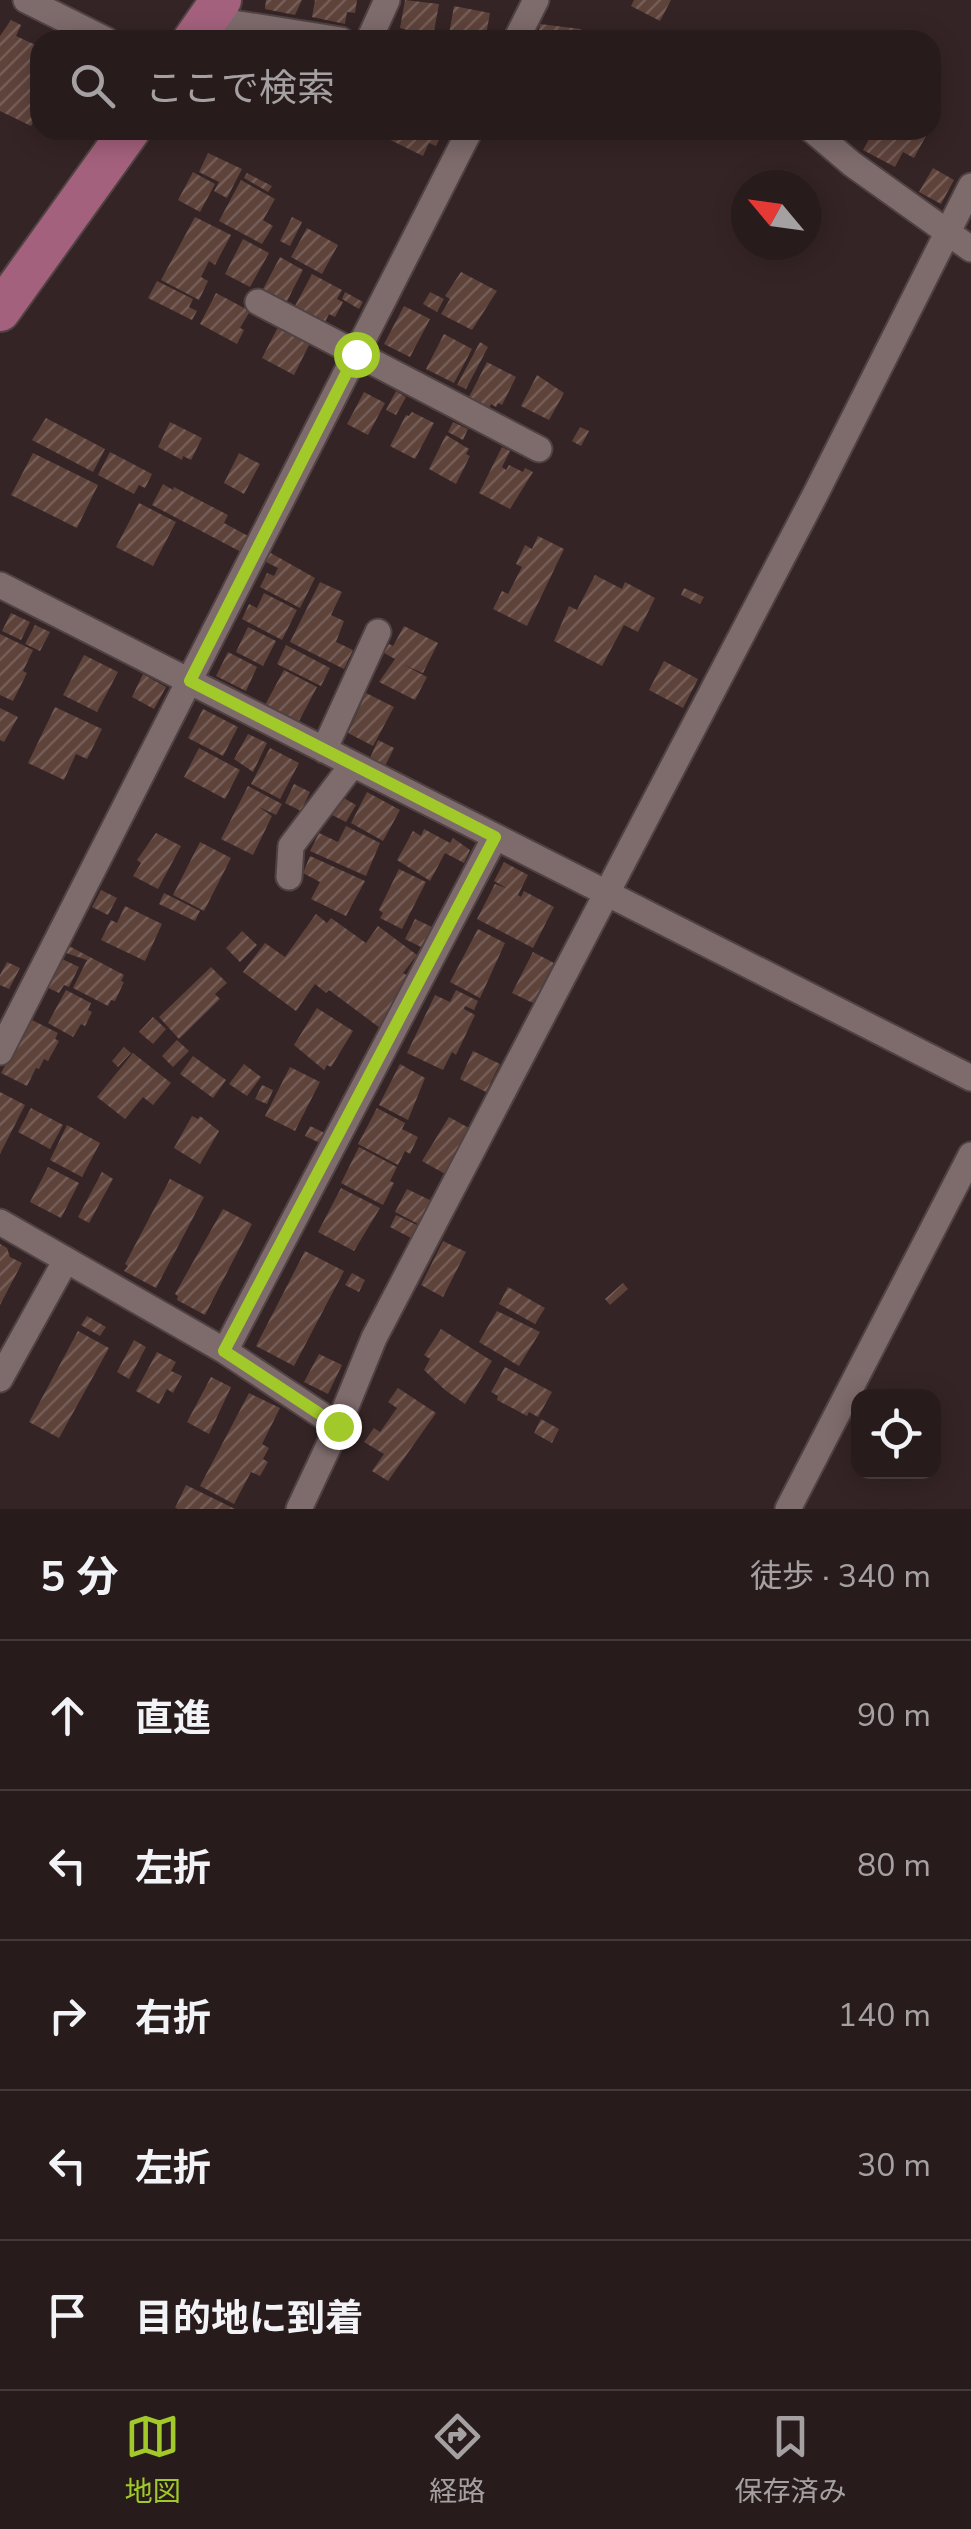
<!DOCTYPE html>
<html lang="ja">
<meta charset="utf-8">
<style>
:root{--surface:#281b1c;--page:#302425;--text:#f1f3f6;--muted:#a5a1a3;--line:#44393b;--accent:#a1c929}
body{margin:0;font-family:"Nunito Sans","Noto Sans JP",sans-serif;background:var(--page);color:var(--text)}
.controls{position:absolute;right:30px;bottom:30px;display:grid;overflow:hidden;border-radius:20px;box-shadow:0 5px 25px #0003}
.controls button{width:90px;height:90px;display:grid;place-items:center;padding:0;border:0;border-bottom:2px solid var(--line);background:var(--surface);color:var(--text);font:50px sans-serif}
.compass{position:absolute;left:731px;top:170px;width:90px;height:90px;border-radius:50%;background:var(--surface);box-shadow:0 5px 25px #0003;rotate:299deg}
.stop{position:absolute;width:30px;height:30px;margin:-22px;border:8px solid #a1c929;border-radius:50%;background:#fff}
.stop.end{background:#a1c929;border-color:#fff;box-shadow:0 2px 10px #0008}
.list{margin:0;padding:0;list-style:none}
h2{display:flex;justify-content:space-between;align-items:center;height:130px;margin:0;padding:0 40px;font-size:42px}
h2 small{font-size:32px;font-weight:400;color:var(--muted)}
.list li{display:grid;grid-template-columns:65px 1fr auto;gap:30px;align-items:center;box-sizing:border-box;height:150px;padding:0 40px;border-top:2px solid var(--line)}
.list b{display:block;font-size:38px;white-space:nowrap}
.list em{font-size:32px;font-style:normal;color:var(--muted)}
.icon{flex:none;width:55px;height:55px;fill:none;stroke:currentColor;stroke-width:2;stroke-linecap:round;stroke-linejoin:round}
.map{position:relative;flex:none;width:971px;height:1509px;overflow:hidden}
.search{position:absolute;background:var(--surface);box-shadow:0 5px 25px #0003;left:30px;right:30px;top:30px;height:110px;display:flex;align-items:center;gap:25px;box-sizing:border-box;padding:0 35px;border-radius:30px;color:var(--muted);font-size:38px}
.sheet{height:880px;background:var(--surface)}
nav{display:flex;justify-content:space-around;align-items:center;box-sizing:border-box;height:140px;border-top:2px solid var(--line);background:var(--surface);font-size:28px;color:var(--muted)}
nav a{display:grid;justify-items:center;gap:5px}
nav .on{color:var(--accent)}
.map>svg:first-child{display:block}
.building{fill:url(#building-hatch)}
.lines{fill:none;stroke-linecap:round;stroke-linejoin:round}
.street-casing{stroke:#504243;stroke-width:29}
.primary-casing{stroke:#504243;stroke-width:44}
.street{stroke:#7e6b6c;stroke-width:25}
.primary{stroke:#a4617d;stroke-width:40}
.route{stroke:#a1c929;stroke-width:12}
</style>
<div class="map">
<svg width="971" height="1509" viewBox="0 0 971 1509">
<defs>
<pattern id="building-hatch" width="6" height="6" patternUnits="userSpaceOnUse" patternTransform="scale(2.5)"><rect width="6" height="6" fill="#5e433b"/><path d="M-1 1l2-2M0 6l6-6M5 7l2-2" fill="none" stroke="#755d57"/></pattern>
</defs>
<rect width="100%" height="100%" fill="#352425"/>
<!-- building -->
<path class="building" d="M 266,0 L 302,0 L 295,15 L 265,9 Z
M 315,0 L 357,0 L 355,13 L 347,12 L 345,24 L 312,17 Z
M 405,0 L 439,4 L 433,37 L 400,28 Z
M 634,0 L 671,0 L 660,21 L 631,6 Z
M 454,6 L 490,13 L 485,40 L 448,40 Z
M 11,20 L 21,25 L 16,36 L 40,47 L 40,108 L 31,126 L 0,111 L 0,36 Z
M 540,24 L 581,29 L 578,40 L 537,40 Z
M 380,130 L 439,130 L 443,132 L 436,146 L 429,143 L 423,156 L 378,134 Z
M 874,130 L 920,130 L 927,134 L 914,158 L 903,152 L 895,167 L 863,150 Z
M 208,153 L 242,169 L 227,198 L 214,191 L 219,182 L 199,172 Z
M 933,168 L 954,180 L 941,204 L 919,192 Z
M 193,172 L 215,184 L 200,212 L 178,200 Z
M 247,173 L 272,186 L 268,192 L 244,178 Z
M 241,180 L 275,199 L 263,220 L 273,226 L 262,244 L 219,221 Z
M 195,217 L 231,235 L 215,265 L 209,261 L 201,277 L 208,281 L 199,300 L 161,280 Z
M 292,217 L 302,222 L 290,246 L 280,241 Z
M 307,228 L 338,245 L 322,274 L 291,257 Z
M 243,239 L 269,253 L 250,287 L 225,274 Z
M 280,257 L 303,270 L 286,303 L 262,291 Z
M 461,272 L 497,291 L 472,330 L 441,314 L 450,299 L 445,296 Z
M 312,274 L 342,290 L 337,299 L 343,302 L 335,317 L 329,314 L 325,322 L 295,306 Z
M 157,281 L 193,299 L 189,307 L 197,311 L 192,320 L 148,298 Z
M 345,292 L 363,302 L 359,309 L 342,299 Z
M 430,292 L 444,299 L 437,312 L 423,304 Z
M 216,293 L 250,311 L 240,328 L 244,330 L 237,344 L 200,324 Z
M 404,306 L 430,319 L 410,357 L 384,344 Z
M 278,327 L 310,343 L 294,375 L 262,358 Z
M 444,334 L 472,349 L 454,383 L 426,369 Z
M 480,342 L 488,347 L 466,389 L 457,385 Z
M 487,362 L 516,377 L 502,405 L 498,403 L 496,407 L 491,404 L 489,408 L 469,397 Z
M 537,375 L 564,393 L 549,420 L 521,406 Z
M 396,391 L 406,397 L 396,415 L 386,410 Z
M 364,392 L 385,403 L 368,435 L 347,424 Z
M 412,412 L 434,423 L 415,459 L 390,446 L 406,415 L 409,416 Z
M 46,418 L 105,449 L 93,472 L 32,440 Z
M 170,422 L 202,438 L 191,460 L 183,456 L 182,460 L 158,447 Z
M 453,422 L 468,429 L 463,440 L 448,432 Z
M 580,427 L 589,431 L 581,446 L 572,441 Z
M 446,435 L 469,449 L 466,454 L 470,456 L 456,484 L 429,469 Z
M 502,447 L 510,451 L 502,467 L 506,470 L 509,465 L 523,472 L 525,468 L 533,472 L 510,509 L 479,493 Z
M 110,452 L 152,474 L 145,488 L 139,485 L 134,494 L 98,475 Z
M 33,453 L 98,485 L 77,528 L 11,495 Z
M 239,453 L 260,464 L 244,494 L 224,483 Z
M 163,484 L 173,490 L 174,487 L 228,515 L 224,523 L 250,537 L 241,552 L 152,505 Z
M 139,503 L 176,522 L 153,566 L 116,547 Z
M 538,536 L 564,549 L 527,626 L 493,609 L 502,591 L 508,594 L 522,567 L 516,564 L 525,545 L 532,549 Z
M 269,552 L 315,578 L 300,608 L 260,587 L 267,573 L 274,576 L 278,568 L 264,561 Z
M 595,575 L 622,589 L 625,582 L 655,598 L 638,632 L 624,625 L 602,666 L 554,641 L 569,606 L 577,610 Z
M 320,582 L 342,592 L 331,615 L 344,621 L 336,642 L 353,650 L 344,669 L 290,642 Z
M 684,588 L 704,597 L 700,604 L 681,595 Z
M 264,593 L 297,610 L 282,640 L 242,619 L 249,604 L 257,608 Z
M 11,613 L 30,622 L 21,640 L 2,631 Z
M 35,625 L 50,632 L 40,651 L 25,644 Z
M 404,626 L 438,643 L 423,673 L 404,665 L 427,677 L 415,700 L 379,682 L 395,659 L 384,653 L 389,644 L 393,646 Z
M 248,627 L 276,641 L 263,666 L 236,652 Z
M 0,634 L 33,650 L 23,671 L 27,673 L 13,701 L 0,695 Z
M 286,645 L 330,668 L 321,686 L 277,664 Z
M 228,652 L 257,667 L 246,691 L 216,676 Z
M 84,655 L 118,672 L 97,712 L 63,695 Z
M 664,661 L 698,679 L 683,708 L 649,690 Z
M 284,670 L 317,687 L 298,723 L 265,705 Z
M 143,674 L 166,687 L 154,709 L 132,697 Z
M 366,693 L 394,707 L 373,746 L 348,733 Z
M 55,707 L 102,729 L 87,759 L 76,754 L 64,780 L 28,763 Z
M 0,708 L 18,717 L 4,742 L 0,740 Z
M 203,709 L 238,727 L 223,756 L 188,738 Z
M 248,734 L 267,743 L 253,772 L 234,759 Z
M 378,740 L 394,748 L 385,766 L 370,758 Z
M 199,748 L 240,770 L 225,799 L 184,777 Z
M 270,748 L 299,763 L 280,799 L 251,784 Z
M 294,784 L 310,792 L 301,811 L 285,803 Z
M 248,786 L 282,804 L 276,815 L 259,807 L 272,816 L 253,855 L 221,839 Z
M 367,792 L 400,810 L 383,841 L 351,823 Z
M 342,797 L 356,805 L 346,822 L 332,815 Z
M 346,826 L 380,843 L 366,876 L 310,851 L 319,833 L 338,842 Z
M 424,829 L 450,843 L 453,838 L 470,850 L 464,863 L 445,853 L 430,881 L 397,860 L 413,831 L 421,836 Z
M 156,833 L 181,846 L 158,889 L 133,876 L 141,863 L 137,860 Z
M 200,842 L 231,858 L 204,911 L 173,895 Z
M 310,856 L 365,881 L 346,916 L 311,899 L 320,882 L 303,873 Z
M 504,862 L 528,875 L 518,895 L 521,897 L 524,891 L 554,907 L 533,948 L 477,919 L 495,884 L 506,888 L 494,881 Z
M 399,869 L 426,882 L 402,929 L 380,918 L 383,913 L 379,910 Z
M 101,890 L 117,898 L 108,915 L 92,907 Z
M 164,893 L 200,911 L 195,921 L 159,904 Z
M 125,906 L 162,924 L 145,961 L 101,940 L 111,920 L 117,923 Z
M 316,914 L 327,923 L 331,918 L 366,943 L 378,926 L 417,955 L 403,973 L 408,976 L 380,1028 L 329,990 L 326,993 L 315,984 L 296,1011 L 243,972 L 265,943 L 285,957 Z
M 415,919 L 432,927 L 421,947 L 405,939 Z
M 478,929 L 505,943 L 480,998 L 450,982 Z
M 242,931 L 257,945 L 240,962 L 226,948 Z
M 69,946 L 124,975 L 121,981 L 124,982 L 115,1001 L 111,1000 L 108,1006 L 73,988 L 87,960 L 66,953 Z
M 533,952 L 554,963 L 533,1003 L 512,993 Z
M 60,958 L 79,967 L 69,987 L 64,985 L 59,993 L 44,986 Z
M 7,962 L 20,968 L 9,989 L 0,985 L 0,975 Z
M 211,967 L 227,983 L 215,994 L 220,999 L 179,1039 L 159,1017 Z
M 66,990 L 91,1003 L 88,1010 L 92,1012 L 85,1026 L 81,1024 L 73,1037 L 48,1023 Z
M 456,990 L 478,1001 L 474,1010 L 465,1006 L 464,1009 L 475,1015 L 456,1055 L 452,1052 L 443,1070 L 407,1053 L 435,995 L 450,1002 Z
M 317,1008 L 353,1031 L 331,1067 L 327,1065 L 324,1070 L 294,1045 Z
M 153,1017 L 166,1029 L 153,1044 L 139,1032 Z
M 30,1019 L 58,1033 L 55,1039 L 59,1041 L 48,1061 L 44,1059 L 39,1069 L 36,1068 L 27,1086 L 1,1073 Z
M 177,1040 L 189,1051 L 173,1067 L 162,1056 Z
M 124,1047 L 131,1053 L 118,1067 L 112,1061 Z
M 473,1051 L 500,1064 L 486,1092 L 460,1079 Z
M 133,1053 L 171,1083 L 153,1105 L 143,1097 L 125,1119 L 97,1097 Z
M 193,1056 L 226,1080 L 213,1098 L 180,1074 Z
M 244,1064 L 261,1077 L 247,1096 L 229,1084 Z
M 400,1064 L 425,1078 L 408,1120 L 379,1105 Z
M 290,1067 L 320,1082 L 295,1131 L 265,1116 Z
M 262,1085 L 273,1090 L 267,1104 L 255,1099 Z
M 0,1092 L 25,1105 L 0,1154 Z
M 31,1108 L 63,1125 L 50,1149 L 18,1132 Z
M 377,1108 L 405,1123 L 402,1129 L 418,1137 L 410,1154 L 405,1151 L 398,1165 L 358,1144 Z
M 192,1116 L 198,1119 L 200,1116 L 219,1131 L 200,1164 L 174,1148 Z
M 449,1117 L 469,1128 L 445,1174 L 422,1161 Z
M 67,1125 L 100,1143 L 82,1177 L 50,1160 Z
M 310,1126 L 327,1134 L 322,1144 L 305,1136 Z
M 359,1147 L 397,1167 L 390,1181 L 394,1183 L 383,1205 L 341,1183 Z
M 48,1167 L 79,1183 L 61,1218 L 30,1202 Z
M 102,1172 L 113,1179 L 89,1223 L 78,1217 Z
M 170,1179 L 204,1197 L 156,1288 L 124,1271 L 128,1266 L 125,1264 Z
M 341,1188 L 380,1208 L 354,1251 L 318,1232 Z
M 407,1189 L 432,1201 L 420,1225 L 395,1212 Z
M 223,1209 L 252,1224 L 205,1315 L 177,1300 L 178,1296 L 175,1294 Z
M 396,1215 L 419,1226 L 413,1239 L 390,1227 Z
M 443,1241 L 466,1252 L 443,1297 L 421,1285 Z
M 0,1244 L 7,1248 L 10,1257 L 22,1263 L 0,1305 Z
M 305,1251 L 344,1271 L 294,1366 L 256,1346 Z
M 352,1273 L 365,1280 L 359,1292 L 345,1285 Z
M 623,1283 L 628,1289 L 610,1305 L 605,1299 Z
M 508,1287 L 545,1308 L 535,1324 L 499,1304 Z
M 497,1311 L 540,1332 L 519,1366 L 479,1342 Z
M 87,1316 L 106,1327 L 100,1336 L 81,1325 Z
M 441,1329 L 492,1361 L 465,1404 L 445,1390 L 424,1370 L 430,1359 L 424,1355 Z
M 78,1331 L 109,1348 L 59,1438 L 29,1422 Z
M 134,1340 L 146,1347 L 129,1379 L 117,1372 Z
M 157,1352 L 176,1362 L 171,1371 L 182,1376 L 173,1393 L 167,1389 L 159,1404 L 136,1391 Z
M 319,1354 L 342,1365 L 328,1394 L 304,1382 Z
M 505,1367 L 552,1392 L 538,1417 L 529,1412 L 527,1416 L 497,1400 L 498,1396 L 491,1392 Z
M 211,1377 L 231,1387 L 209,1434 L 187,1422 Z
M 398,1388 L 436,1413 L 388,1481 L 372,1471 L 384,1454 L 364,1442 L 374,1428 L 380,1432 L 397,1408 L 388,1402 Z
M 249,1393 L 280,1408 L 262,1444 L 269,1448 L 263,1459 L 268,1462 L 260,1476 L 251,1472 L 234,1504 L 200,1486 Z
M 541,1419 L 559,1429 L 552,1443 L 534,1433 Z
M 186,1485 L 235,1509 L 178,1509 L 175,1508 Z"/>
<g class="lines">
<defs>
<path id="street" d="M 26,0 L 106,40
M 208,19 L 341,40
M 369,40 L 387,0
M 516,40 L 536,0
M 812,130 L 852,164 L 971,249
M 258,302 L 539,449
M 0,585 L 971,1078
M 324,750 L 378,632
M 289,877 L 291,846 L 353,764
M 0,1052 L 470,130
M 0,1222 L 225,1351 L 338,1426
M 225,1351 L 495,837
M 0,1379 L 66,1260
M 299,1509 L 338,1426 L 374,1338 L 815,495 L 971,186
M 788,1509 L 971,1155"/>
<path id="primary" d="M 193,40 L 221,0
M 0,311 L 130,130"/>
</defs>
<!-- street casing -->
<use href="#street" class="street-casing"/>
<!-- primary casing -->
<use href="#primary" class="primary-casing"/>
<!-- street -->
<use href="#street" class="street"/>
<!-- primary -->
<use href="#primary" class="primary"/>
</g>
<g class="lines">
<!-- route -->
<path class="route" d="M 338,1426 L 224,1351 L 495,837 L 190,681 L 356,354"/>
</g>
</svg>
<div class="controls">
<button><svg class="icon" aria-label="locate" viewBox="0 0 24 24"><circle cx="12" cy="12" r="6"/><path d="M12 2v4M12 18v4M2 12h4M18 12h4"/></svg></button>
</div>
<svg class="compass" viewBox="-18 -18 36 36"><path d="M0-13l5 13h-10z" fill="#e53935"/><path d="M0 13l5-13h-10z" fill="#a5a1a3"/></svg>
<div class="stop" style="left:356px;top:354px"></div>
<div class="stop end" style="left:338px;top:1426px"></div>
<div class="search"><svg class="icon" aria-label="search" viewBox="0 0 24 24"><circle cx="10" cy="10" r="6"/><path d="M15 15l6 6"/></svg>ここで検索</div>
</div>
<section class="sheet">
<h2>5 分<small>徒歩 · 340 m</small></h2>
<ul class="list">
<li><svg class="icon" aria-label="ahead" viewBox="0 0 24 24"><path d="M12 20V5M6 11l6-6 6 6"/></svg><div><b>直進</b></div><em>90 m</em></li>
<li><svg class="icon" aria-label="left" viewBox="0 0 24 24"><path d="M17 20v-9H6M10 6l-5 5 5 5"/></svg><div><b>左折</b></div><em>80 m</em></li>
<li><svg class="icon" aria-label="right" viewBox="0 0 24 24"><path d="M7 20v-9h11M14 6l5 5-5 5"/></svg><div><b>右折</b></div><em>140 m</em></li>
<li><svg class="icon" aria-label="left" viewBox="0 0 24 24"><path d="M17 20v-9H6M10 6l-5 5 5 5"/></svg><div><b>左折</b></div><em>30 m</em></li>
<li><svg class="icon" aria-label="arrive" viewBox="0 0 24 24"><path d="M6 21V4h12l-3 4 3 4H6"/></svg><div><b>目的地に到着</b></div></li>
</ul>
</section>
<nav>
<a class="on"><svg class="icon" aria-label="map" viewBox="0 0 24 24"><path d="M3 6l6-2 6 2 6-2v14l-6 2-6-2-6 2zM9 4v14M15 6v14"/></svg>地図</a>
<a><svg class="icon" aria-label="directions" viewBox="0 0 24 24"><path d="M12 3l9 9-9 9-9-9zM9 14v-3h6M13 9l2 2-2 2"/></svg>経路</a>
<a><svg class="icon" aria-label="saved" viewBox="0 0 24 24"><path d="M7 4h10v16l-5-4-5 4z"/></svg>保存済み</a>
</nav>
